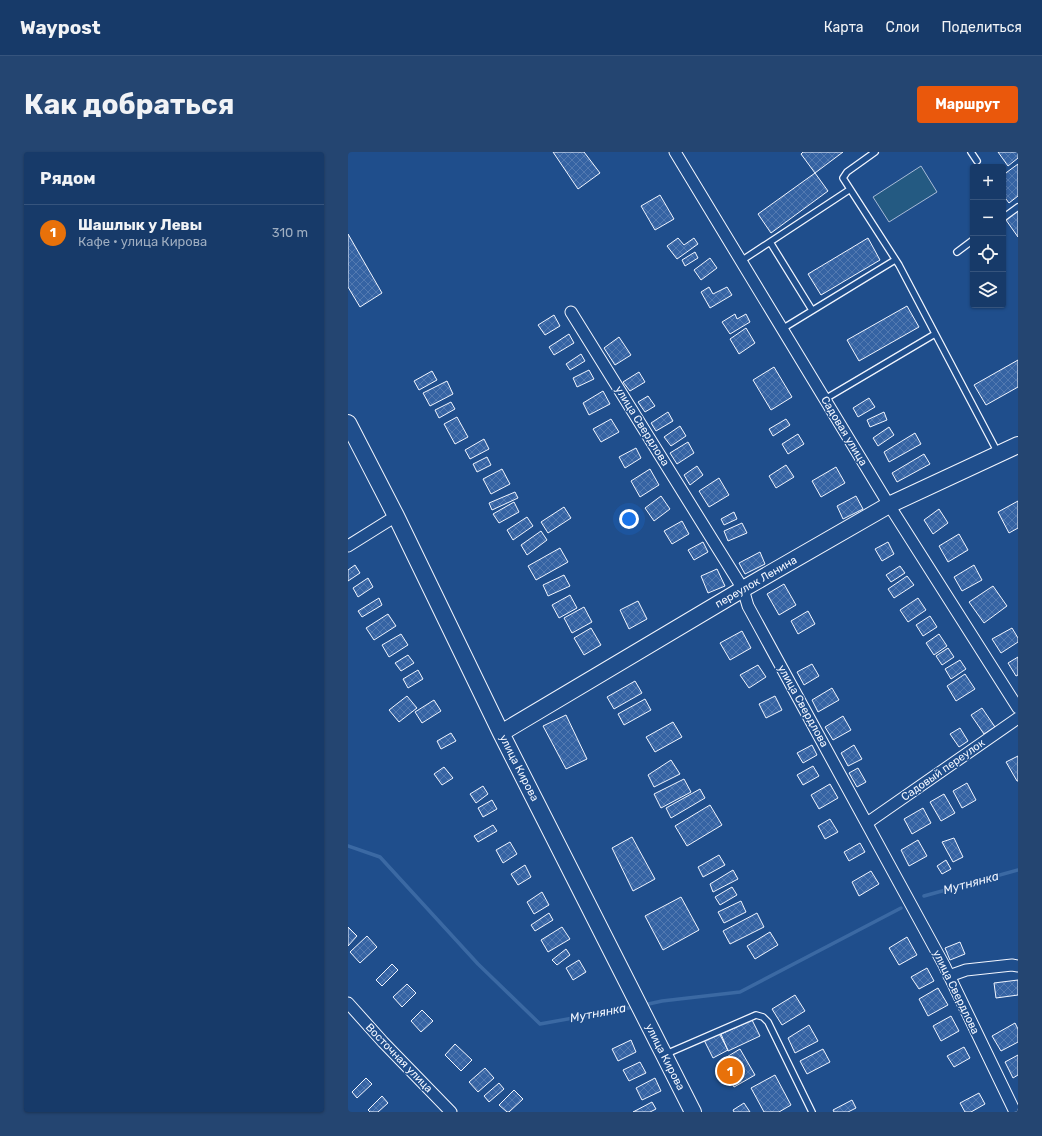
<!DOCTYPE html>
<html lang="ru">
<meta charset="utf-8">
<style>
:root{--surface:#173a69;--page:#244571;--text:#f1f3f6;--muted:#9eadc0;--line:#36547d;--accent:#ea580c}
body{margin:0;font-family:Rubik,sans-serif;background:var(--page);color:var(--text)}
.controls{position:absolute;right:12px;top:12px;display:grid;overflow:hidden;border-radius:4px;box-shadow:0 1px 3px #0004}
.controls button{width:36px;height:36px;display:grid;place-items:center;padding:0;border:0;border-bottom:1px solid var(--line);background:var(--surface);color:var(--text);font:20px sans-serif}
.you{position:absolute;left:281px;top:367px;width:14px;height:14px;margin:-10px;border:3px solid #fff;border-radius:50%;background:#1a73e8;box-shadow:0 0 0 6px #1a73e833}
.badge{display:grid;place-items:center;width:26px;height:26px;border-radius:50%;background:var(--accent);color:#fff;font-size:13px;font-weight:700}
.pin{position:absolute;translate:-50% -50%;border:2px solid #fff;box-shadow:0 1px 4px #0006}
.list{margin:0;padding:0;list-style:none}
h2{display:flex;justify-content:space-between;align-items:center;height:52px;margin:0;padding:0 16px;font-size:17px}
h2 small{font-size:13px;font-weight:400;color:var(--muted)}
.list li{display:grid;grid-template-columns:26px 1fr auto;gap:12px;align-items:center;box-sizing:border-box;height:56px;padding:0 16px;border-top:1px solid var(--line)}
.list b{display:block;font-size:15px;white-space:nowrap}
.list p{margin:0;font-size:13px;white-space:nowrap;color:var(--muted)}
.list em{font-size:13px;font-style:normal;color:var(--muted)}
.icon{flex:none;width:22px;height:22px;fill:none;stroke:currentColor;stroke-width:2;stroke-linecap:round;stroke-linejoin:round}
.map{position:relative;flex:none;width:670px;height:960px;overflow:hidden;border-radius:4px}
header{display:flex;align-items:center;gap:24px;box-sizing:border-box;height:56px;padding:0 20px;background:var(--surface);border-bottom:1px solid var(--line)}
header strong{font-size:19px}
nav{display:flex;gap:22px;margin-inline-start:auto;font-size:14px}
.intro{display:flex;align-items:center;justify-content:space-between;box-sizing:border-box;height:96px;padding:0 24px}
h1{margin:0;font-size:28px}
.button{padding:10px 18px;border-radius:4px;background:var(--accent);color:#fff;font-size:14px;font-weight:700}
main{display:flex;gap:24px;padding:0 24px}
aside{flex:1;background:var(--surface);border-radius:4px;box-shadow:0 1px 3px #0004}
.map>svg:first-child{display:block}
.pitch{fill:#245a82;stroke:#a8bbd7}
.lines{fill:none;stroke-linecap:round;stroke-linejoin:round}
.stream{stroke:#3b69a3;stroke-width:3.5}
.building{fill:url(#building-cross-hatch);stroke:#f2f6ff}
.lane-casing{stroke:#f2f6ff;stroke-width:8}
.street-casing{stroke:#f2f6ff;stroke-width:13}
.secondary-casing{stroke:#f2f6ff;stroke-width:18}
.lane{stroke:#1f4e8c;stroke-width:5.5}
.street{stroke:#1f4e8c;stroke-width:11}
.secondary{stroke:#1f4e8c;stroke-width:16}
.labels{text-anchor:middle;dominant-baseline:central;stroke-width:3;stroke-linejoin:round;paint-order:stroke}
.street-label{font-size:11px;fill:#f2f6ff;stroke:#1f4e8c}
.water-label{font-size:12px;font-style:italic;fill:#f2f6ff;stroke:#1f4e8c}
</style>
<header>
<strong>Waypost</strong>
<nav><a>Карта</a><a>Слои</a><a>Поделиться</a></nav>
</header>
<div class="intro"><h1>Как добраться</h1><a class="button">Маршрут</a></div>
<main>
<aside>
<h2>Рядом<small></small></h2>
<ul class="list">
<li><span class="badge" style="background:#e8710a">1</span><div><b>Шашлык у Левы</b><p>Кафе · улица Кирова</p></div><em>310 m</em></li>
</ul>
</aside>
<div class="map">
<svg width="670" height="960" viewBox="0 0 670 960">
<defs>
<pattern id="building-cross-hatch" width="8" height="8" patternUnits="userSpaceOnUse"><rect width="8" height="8" fill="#3563a3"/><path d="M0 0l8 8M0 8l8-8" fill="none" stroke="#537ab1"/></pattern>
</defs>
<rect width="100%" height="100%" fill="#1f4e8c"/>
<!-- pitch -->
<path class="pitch" d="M 573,14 L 589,40 L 541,70 L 525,45 Z"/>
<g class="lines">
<!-- stream -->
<path class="stream" d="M 0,694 L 32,705 L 130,812 L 192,872 L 286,855
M 576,744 L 670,718
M 296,853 L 314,849 L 392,840 L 553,756"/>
</g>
<!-- building -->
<path class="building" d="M 205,0 L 236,0 L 252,21 L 230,37 Z
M 455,0 L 495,0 L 467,21 L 453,2 Z
M 650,0 L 670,0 L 670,6 L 660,14 Z
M 670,12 L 670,44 L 661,51 L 655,43 L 655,23 Z
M 467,21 L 480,39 L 423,81 L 410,62 Z
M 312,43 L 326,67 L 307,78 L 293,54 Z
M 670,58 L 670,85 L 658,68 Z
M 0,82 L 34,141 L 12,155 L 0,135 Z
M 330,86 L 336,93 L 346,86 L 350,92 L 329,107 L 319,94 Z
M 520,86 L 532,108 L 473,143 L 460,122 Z
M 347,100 L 350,106 L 337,114 L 334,108 Z
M 362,106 L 369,116 L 353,128 L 346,118 Z
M 361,135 L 365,142 L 379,135 L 384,143 L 362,156 L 353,140 Z
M 559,154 L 571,175 L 511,209 L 499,188 Z
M 387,162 L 389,167 L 398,162 L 402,170 L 382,182 L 374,170 Z
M 206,163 L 212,174 L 197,183 L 190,173 Z
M 398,176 L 407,191 L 391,202 L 382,187 Z
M 221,182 L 226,191 L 206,203 L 201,195 Z
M 271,185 L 283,203 L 267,213 L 256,196 Z
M 233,202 L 237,209 L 222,218 L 218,212 Z
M 670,208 L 670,235 L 638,253 L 626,233 Z
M 426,215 L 444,245 L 423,258 L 405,228 Z
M 241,218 L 246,227 L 229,235 L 225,226 Z
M 84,219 L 89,228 L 71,238 L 66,229 Z
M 291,220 L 297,230 L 282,239 L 275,230 Z
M 99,229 L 105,242 L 82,254 L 75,241 Z
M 255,239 L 262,252 L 241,263 L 235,251 Z
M 300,244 L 307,254 L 297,260 L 290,250 Z
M 521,246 L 527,255 L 510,265 L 505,256 Z
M 103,250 L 107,257 L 91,266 L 87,258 Z
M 320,260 L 325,269 L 308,279 L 303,271 Z
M 536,260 L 539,268 L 522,275 L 519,268 Z
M 109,265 L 120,285 L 107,292 L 96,272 Z
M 263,267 L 271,280 L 253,290 L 245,277 Z
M 438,267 L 442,273 L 425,284 L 421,277 Z
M 332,274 L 338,284 L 323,294 L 316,285 Z
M 541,275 L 546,283 L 530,294 L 525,286 Z
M 567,281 L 573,292 L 541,310 L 536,300 Z
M 450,282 L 456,292 L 440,302 L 434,292 Z
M 136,287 L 141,297 L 122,307 L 117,298 Z
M 340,290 L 346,301 L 329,312 L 322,301 Z
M 288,296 L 293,306 L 277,316 L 271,305 Z
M 576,302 L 582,312 L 549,330 L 544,321 Z
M 139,305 L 143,313 L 129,320 L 125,312 Z
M 438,313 L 446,325 L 428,336 L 421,324 Z
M 349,314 L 355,323 L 342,333 L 336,323 Z
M 488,315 L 497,331 L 473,345 L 464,329 Z
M 154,317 L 162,332 L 143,342 L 135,327 Z
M 302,317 L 311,333 L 292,345 L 283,329 Z
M 371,326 L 381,343 L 361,355 L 351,339 Z
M 167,340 L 170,346 L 144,358 L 141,351 Z
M 313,344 L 322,357 L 306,369 L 297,356 Z
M 508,344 L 515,357 L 495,367 L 489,354 Z
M 670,349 L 670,376 L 661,381 L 650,360 Z
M 166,350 L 171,360 L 151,371 L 145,362 Z
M 216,355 L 223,366 L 200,381 L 193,370 Z
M 591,357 L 600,371 L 585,382 L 576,368 Z
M 386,360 L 389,367 L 376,373 L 373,367 Z
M 179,365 L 185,374 L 165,388 L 159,378 Z
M 334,369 L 341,382 L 324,392 L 316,379 Z
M 394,371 L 399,381 L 380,389 L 376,379 Z
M 193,379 L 199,388 L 179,403 L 173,393 Z
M 611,382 L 620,398 L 600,410 L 591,394 Z
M 355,390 L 360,400 L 346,408 L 340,398 Z
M 540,390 L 546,402 L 534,409 L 527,397 Z
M 212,396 L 220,410 L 188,428 L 180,414 Z
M 412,400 L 417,412 L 397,422 L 391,411 Z
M 7,413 L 12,421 L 0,429 L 0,418 Z
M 626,413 L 634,428 L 614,439 L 606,425 Z
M 552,414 L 557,421 L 543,430 L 538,423 Z
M 369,417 L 377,434 L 360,441 L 353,424 Z
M 216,423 L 222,434 L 200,444 L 195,433 Z
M 559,424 L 566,433 L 546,446 L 540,437 Z
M 20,426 L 25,435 L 10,445 L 5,436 Z
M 436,432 L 448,453 L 431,463 L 419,442 Z
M 645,434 L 659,454 L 636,471 L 621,450 Z
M 222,443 L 229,456 L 211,466 L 204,453 Z
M 31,446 L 34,453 L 14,465 L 10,459 Z
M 570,446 L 578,458 L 560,470 L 552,458 Z
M 290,449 L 299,467 L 281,477 L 272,458 Z
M 236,455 L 244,470 L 224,481 L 216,466 Z
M 460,459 L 467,472 L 450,482 L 443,469 Z
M 40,462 L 48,474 L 26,488 L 18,476 Z
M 582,464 L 589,475 L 575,484 L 568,473 Z
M 243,476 L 253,493 L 236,503 L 226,486 Z
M 664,476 L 670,486 L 670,490 L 653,501 L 644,487 Z
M 394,479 L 403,496 L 382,508 L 372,491 Z
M 53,482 L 60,493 L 41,505 L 34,493 Z
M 591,482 L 599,494 L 586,503 L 578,491 Z
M 600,496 L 606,505 L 594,513 L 588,504 Z
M 60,503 L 66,511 L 53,519 L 47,511 Z
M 670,505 L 670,523 L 668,524 L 660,511 Z
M 612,508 L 618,517 L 603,527 L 597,517 Z
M 464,512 L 471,524 L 456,533 L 449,520 Z
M 410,513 L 418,525 L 401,536 L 392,523 Z
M 70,518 L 75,527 L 60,536 L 55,527 Z
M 617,522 L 627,537 L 608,549 L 599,534 Z
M 287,529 L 294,541 L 266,557 L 259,545 Z
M 484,536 L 491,548 L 470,560 L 464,548 Z
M 59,544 L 69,556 L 51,570 L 41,558 Z
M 427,544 L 434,558 L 418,566 L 411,552 Z
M 297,547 L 303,558 L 276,573 L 270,562 Z
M 86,548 L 93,559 L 74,571 L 67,560 Z
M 634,556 L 647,575 L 636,582 L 623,563 Z
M 218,563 L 239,607 L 218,617 L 195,574 Z
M 495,564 L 503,578 L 485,588 L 477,575 Z
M 325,570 L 334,585 L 307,600 L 298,585 Z
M 612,576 L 620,589 L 611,595 L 602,582 Z
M 103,581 L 108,589 L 93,597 L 89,589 Z
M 464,593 L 469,603 L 455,611 L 449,601 Z
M 506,593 L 514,607 L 500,614 L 493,601 Z
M 670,604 L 670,629 L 669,629 L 658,610 Z
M 323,608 L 332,622 L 306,635 L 300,623 Z
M 465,614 L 471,624 L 455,633 L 449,623 Z
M 96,615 L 105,626 L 94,633 L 86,622 Z
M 510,616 L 518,630 L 509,635 L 501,621 Z
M 336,627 L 343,640 L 313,656 L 306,642 Z
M 619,631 L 628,648 L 614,656 L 605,639 Z
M 482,632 L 490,646 L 471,657 L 463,643 Z
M 135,634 L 140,642 L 128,651 L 122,642 Z
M 352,637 L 357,646 L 323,666 L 318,656 Z
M 596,642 L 607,661 L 593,669 L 582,650 Z
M 144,648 L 149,657 L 135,665 L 130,656 Z
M 362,653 L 374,673 L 339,694 L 327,674 Z
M 575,656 L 583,671 L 564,682 L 556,667 Z
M 482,667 L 490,680 L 477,687 L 470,674 Z
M 145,673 L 149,679 L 130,690 L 126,684 Z
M 284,685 L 307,727 L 285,739 L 264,696 Z
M 606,686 L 615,705 L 605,710 L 594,690 Z
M 570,688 L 579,704 L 561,714 L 553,698 Z
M 162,690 L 169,702 L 155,711 L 148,698 Z
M 512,691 L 517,700 L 501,709 L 496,700 Z
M 371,703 L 377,713 L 355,725 L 350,715 Z
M 598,708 L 603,717 L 594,722 L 589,714 Z
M 177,713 L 183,725 L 170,733 L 163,722 Z
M 385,718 L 390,727 L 365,740 L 362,732 Z
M 523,719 L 531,732 L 511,744 L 504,730 Z
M 384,735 L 389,743 L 372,753 L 367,745 Z
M 194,740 L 201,753 L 186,762 L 179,750 Z
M 333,745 L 351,778 L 315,798 L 297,764 Z
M 393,749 L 398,760 L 376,771 L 370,760 Z
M 201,761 L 205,768 L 187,779 L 183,773 Z
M 409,761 L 416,775 L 382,792 L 375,779 Z
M 0,775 L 9,784 L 0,794 Z
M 214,775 L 222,787 L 200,800 L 193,788 Z
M 422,780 L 430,793 L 407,807 L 399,794 Z
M 19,784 L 29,795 L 12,811 L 2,800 Z
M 559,785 L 569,803 L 551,813 L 541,796 Z
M 612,790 L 617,802 L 602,808 L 597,796 Z
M 218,797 L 222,803 L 209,813 L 204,808 Z
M 231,808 L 238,820 L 225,828 L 218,816 Z
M 44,812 L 50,818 L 34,834 L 28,828 Z
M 579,816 L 586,829 L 571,837 L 563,825 Z
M 670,828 L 670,843 L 648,846 L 646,831 Z
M 59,832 L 68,841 L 54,855 L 45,845 Z
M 590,836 L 600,853 L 580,864 L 571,847 Z
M 447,843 L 457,859 L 434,873 L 424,857 Z
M 74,858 L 85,869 L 73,880 L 63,869 Z
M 603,864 L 611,879 L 593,889 L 585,874 Z
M 404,868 L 412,884 L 380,899 L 373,882 Z
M 667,871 L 670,877 L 670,890 L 653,899 L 644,884 Z
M 461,873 L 470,889 L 447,901 L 440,886 Z
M 371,881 L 380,898 L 365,906 L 356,888 Z
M 283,888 L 288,900 L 270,909 L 264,897 Z
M 107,892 L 124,908 L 113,919 L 97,903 Z
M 616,895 L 622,906 L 606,915 L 599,904 Z
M 392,897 L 407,923 L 386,935 L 372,909 Z
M 475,897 L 482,910 L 459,922 L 452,909 Z
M 670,903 L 670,923 L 665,926 L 657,910 Z
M 292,910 L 298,921 L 281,929 L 275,918 Z
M 137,916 L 146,926 L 130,940 L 121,930 Z
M 427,923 L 443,953 L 431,960 L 416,960 L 403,936 Z
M 18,926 L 24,932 L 9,946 L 4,940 Z
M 307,926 L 313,939 L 294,948 L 288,936 Z
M 151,931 L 156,937 L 141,950 L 136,944 Z
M 166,938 L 175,947 L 161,960 L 159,960 L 151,953 Z
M 631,941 L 637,952 L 623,960 L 617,960 L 612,951 Z
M 34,944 L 40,951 L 30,960 L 22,960 L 20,958 Z
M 504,948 L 508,956 L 500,960 L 486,960 L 485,958 Z
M 304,950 L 308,957 L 302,960 L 285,960 Z
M 396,951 L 402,960 L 386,960 L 385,958 Z"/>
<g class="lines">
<defs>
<path id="lane" d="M 527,0 L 499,20 L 495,26 L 551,113 L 650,301
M 623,0 L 629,9
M 655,66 L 670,55
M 422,90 L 464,158
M 609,100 L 625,88
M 393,109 L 501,38
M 434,177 L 547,108
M 477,247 L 587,182
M 318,902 L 408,863 L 415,865 L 420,870 L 464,960"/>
<path id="street" d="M 327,0 L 541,353 L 670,556
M 223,160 L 395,437 L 400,454 L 596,813 L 667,960
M 0,394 L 48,364
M 519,671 L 670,566
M 601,824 L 618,818 L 664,813 L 670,814
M 0,851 L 35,890 L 103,960"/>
<path id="secondary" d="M 0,271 L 48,364 L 153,581 L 345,960
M 153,581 L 395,437 L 541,353 L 670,293"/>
</defs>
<!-- lane casing -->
<use href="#lane" class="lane-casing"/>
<!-- street casing -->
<use href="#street" class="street-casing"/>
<!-- secondary casing -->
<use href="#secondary" class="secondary-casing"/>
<!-- lane -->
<use href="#lane" class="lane"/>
<!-- street -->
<use href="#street" class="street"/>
<!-- secondary -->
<use href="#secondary" class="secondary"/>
</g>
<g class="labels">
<!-- street labels -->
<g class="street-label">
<text transform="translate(294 274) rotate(58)">улица Свердлова</text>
<text transform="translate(496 279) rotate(59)">Садовая улица</text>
<text transform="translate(408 430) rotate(-30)">переулок Ленина</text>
<text transform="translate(455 554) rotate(61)">улица Свердлова</text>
<text transform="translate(171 616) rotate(63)">улица Кирова</text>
<text transform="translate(595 618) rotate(-35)">Садовый переулок</text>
<text transform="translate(608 840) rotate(64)">улица Свердлова</text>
<text transform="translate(317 905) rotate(63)">улица Кирова</text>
<text transform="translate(51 906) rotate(46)">Восточная улица</text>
</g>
<!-- water labels -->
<g class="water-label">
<text transform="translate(623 731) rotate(-15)">Мутнянка</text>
<text transform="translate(250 861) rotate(-11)">Мутнянка</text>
</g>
</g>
</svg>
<div class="controls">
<button>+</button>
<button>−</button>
<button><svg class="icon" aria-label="locate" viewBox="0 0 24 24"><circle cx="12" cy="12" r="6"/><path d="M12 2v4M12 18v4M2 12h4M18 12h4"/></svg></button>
<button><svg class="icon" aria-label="layers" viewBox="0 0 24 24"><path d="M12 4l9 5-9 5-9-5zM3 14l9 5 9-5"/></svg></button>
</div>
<div class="you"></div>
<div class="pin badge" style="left:382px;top:919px;background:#e8710a">1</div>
</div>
</main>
